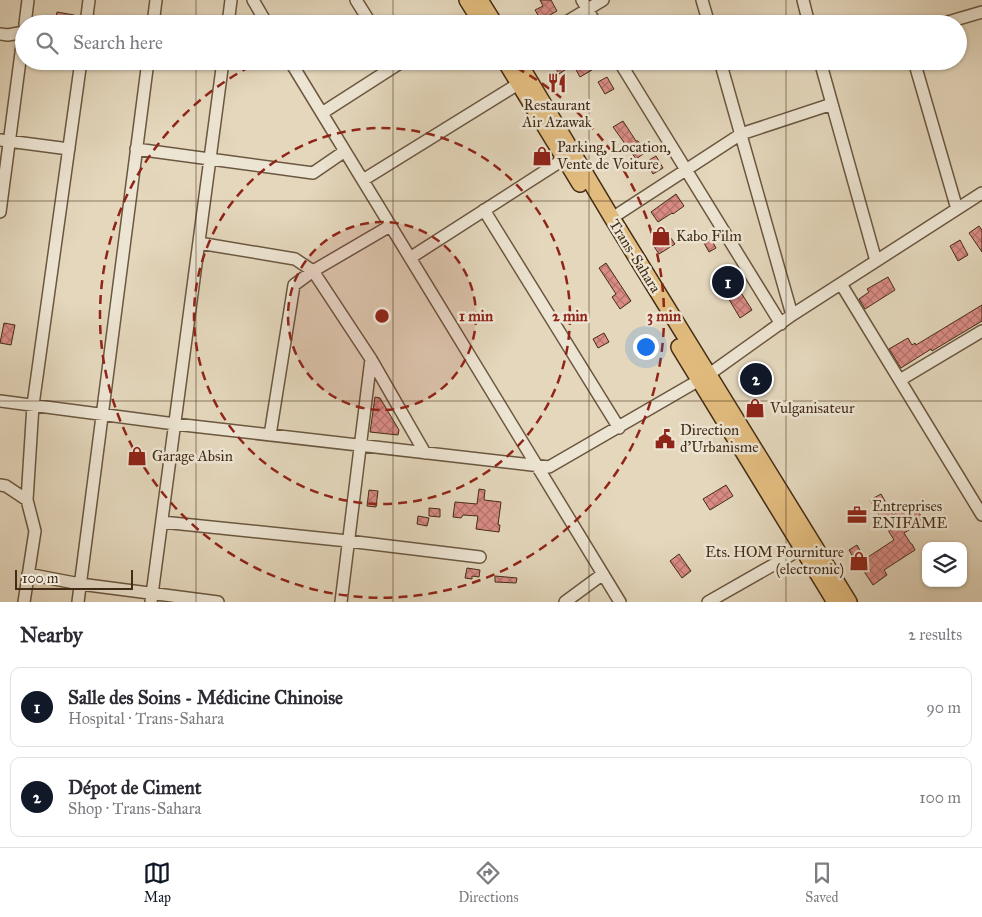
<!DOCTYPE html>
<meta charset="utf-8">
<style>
:root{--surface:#fff;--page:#f2f2f3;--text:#2b2b33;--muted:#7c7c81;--line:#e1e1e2;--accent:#111827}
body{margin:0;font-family:"IM FELL Great Primer",serif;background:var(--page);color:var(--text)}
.controls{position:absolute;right:15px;bottom:15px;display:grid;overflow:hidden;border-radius:10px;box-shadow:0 1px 4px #0004}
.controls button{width:45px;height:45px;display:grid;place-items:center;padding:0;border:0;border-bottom:1px solid var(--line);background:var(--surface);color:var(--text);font:25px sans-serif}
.scale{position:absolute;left:15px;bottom:12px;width:118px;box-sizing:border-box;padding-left:5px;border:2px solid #432c16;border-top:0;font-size:14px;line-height:18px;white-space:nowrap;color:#432c16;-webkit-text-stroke:4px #ede5d3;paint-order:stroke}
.you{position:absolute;left:645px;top:346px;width:18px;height:18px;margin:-12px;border:4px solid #fff;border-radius:50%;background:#1a73e8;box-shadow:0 0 0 8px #1a73e833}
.badge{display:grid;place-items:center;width:32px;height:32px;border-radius:50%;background:var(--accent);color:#fff;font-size:16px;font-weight:700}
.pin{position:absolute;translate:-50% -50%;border:2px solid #fff;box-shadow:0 1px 5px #0006}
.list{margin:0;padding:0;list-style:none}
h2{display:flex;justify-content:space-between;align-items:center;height:65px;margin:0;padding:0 20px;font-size:21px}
h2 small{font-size:16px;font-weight:400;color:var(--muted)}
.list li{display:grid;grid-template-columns:32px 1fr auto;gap:15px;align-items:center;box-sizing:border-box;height:80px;margin:0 10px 10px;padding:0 10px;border:1px solid var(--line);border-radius:10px}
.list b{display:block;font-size:19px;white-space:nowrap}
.list p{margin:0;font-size:16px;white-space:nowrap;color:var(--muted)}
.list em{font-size:16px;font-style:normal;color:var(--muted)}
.icon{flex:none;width:28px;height:28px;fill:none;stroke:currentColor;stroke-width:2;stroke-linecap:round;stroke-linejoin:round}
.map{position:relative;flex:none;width:982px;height:602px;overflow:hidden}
.search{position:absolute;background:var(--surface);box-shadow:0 1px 4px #0004;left:15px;right:15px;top:15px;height:55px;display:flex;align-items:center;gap:12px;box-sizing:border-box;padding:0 18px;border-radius:28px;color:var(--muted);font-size:19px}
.sheet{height:245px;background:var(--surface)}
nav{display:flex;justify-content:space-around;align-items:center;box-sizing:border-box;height:70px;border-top:1px solid var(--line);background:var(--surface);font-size:14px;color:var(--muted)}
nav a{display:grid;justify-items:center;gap:2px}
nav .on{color:var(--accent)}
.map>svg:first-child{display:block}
.building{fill:url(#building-cross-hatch);stroke:#432c16}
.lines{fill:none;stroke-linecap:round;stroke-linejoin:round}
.minor-casing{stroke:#6b5740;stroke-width:14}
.major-casing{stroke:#432c16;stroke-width:18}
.minor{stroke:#ede5d3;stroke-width:11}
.major{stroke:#e2bc7e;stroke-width:15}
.grid{fill:none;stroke:#432c16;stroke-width:1;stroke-opacity:0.55}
.ring{fill:none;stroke:#8f2418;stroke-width:2.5;stroke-dasharray:9 6}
.labels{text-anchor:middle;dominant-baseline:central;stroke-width:5;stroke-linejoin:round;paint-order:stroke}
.poi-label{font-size:15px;fill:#432c16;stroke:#ede5d3;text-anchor:start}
.street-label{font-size:15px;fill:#432c16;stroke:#ede5d3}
.centre{fill:#8f2418;stroke:#ede5d3;stroke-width:2.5}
.ring-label{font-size:15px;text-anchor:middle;font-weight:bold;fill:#8f2418;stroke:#ede5d3;stroke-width:5;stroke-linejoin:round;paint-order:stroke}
</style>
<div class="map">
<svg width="982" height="602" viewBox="0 0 982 602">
<defs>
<pattern id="building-cross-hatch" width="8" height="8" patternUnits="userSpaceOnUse" patternTransform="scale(1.25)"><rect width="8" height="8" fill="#db8c86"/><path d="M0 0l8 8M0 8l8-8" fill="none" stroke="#b3736d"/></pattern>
</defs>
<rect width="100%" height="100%" fill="#e4d7bc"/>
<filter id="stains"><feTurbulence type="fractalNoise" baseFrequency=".004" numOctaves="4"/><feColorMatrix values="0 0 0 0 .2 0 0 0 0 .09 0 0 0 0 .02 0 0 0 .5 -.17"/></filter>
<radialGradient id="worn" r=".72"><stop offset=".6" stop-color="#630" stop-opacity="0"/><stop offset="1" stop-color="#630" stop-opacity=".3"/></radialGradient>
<!-- building -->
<path class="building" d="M 540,0 L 551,0 L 557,11 L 541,20 L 535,10 L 543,6 Z
M 57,12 L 74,15 L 73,23 L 69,22 L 69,24 L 63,24 L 55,23 Z
M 551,61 L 564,61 L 568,68 L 559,74 Z
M 585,61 L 587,61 L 592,70 L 580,77 L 575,68 Z
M 607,77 L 614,89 L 605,94 L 598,82 Z
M 623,121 L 636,141 L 638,141 L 646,152 L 636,159 L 613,127 Z
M 656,156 L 663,168 L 653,174 L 646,162 Z
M 676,194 L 684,206 L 673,214 L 672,213 L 658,222 L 651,212 Z
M 979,226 L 982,230 L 982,252 L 969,233 Z
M 664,228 L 675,244 L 659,254 L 653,245 L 659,241 L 654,234 Z
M 711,239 L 716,248 L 709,252 L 704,243 Z
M 960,240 L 968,255 L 958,261 L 950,246 Z
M 606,263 L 631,301 L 620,309 L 612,297 L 616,294 L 599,268 Z
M 728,272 L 752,310 L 740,318 L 717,279 Z
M 888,277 L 895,290 L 865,309 L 859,299 L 869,292 L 867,289 Z
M 982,305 L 982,321 L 932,351 L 931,349 L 901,368 L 889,349 L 908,338 L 912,345 L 915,343 L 916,345 Z
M 4,323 L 15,325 L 11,345 L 0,343 Z
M 604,333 L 609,342 L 598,348 L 593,339 Z
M 375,397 L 380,398 L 399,430 L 398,435 L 370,432 Z
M 726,485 L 733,496 L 710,510 L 703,499 Z
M 479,489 L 485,490 L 484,500 L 501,502 L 498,525 L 500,525 L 499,532 L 476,529 L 478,516 L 463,515 L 461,518 L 453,517 L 455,502 L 477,504 Z
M 369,490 L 378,491 L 376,507 L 367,506 Z
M 881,494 L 893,515 L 913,503 L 924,521 L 904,533 L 911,544 L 912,544 L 915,550 L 884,570 L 887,575 L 873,585 L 863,570 L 861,571 L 849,550 L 857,545 L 865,559 L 894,540 L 870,500 Z
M 429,508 L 440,509 L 440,517 L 429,516 Z
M 860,508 L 866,517 L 854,524 L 849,515 Z
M 418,516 L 429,518 L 427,526 L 417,524 Z
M 679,554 L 691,571 L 682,578 L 670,561 Z
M 467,568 L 480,570 L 479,577 L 472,576 L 472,579 L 465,578 Z
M 495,576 L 517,578 L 516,583 L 495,582 Z"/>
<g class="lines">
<defs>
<path id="minor" d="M 253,0 L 267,24
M 356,0 L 371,24
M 582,0 L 596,24
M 702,0 L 709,24
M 803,0 L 809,24
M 25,24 L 28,0
M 86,24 L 89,0
M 153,24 L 156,0
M 228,24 L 231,0
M 563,24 L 603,0
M 941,24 L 982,12
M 0,34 L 8,35 L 24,32
M 290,61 L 620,602
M 619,61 L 781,324
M 720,61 L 792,315
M 820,61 L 876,261
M 914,61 L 957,209
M 322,113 L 403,61
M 0,140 L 69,149
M 136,149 L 313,173 L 345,151
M 363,180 L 518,84
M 484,210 L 619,428
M 0,212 L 24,30
M 612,218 L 741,134 L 832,104
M 199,243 L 295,259 L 313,271 L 371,359 L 425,453
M 410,258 L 564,159
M 841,284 L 982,515
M 900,380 L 982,331
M 0,401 L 175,424 L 549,467 L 708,375 L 792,315 L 982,193
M 270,435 L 294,285 L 313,271 L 390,226
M 0,485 L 6,486 L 27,500
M 162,522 L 348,541 L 480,557
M 28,574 L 80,584 L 218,602
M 24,602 L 35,531 L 27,500 L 33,405 L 81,61
M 78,602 L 148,61
M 151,602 L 223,61
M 341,602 L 371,359
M 565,602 L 603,574
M 708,602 L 803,548"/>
<path id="major" d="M 467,0 L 482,24
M 480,0 L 495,24
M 505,61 L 580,184
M 518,61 L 612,218 L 849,602
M 679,347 L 835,602"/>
</defs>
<!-- minor casing -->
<use href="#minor" class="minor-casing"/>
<!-- major casing -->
<use href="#major" class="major-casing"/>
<!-- minor -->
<use href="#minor" class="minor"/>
<!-- major -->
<use href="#major" class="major"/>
</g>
<!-- grid -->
<path class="grid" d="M 196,0 L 196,24M 393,0 L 393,24M 589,0 L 589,24M 786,0 L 786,24M 196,61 L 196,602M 393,61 L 393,602M 589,61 L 589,602M 786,61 L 786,602M 0,201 L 982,201M 0,401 L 982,401"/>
<!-- distance rings -->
<circle cx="382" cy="316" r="94" fill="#8f2418" fill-opacity=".12"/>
<g class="ring">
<circle cx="382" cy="316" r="94"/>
<circle cx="382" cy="316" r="188"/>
<path d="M503 61A282 282 0 1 1 261 61"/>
</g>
<!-- icons -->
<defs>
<symbol id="restaurant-bare" viewBox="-9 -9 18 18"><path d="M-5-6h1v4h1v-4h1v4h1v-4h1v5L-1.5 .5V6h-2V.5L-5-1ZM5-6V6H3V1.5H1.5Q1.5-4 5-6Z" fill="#8f2418" stroke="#ede5d3" stroke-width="2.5" paint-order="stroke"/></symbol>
<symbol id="shop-bare" viewBox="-9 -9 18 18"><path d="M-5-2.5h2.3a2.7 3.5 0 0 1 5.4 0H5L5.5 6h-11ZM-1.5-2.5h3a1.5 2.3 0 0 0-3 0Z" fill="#8f2418" stroke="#ede5d3" stroke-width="2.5" paint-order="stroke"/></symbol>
<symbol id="civic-bare" viewBox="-9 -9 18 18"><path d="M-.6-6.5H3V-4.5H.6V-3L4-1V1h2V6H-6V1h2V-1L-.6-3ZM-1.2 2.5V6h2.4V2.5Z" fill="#8f2418" stroke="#ede5d3" stroke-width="2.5" paint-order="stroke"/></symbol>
<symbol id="office-bare" viewBox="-9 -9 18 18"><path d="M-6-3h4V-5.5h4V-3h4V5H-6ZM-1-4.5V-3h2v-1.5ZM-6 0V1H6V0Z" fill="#8f2418" stroke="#ede5d3" stroke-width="2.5" paint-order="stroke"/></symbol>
</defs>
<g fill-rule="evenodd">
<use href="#restaurant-bare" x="543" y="69" width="28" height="28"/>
<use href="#shop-bare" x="528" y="142" width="28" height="28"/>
<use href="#shop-bare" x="647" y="222" width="28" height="28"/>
<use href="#shop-bare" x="741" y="394" width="28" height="28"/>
<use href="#civic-bare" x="651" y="425" width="28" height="28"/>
<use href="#shop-bare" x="123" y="442" width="28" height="28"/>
<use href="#office-bare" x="843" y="501" width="28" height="28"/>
<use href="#shop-bare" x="845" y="547" width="28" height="28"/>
</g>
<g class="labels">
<!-- poi labels -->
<g class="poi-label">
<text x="557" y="105" text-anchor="middle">Restaurant<tspan x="557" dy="17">Air Azawak</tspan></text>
<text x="557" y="147">Parking, Location,<tspan x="557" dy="17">Vente de Voiture</tspan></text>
<text x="676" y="236">Kabo Film</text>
<text x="770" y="408">Vulganisateur</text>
<text x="680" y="430">Direction<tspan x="680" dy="17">d'Urbanisme</tspan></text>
<text x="152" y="456">Garage Absin</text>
<text x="872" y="506">Entreprises<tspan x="872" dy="17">ENIFAME</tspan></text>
<text x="844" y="552" text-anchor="end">Ets. HOM Fourniture<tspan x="844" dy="17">(electronic)</tspan></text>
</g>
<!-- street labels -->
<g class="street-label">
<text transform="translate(635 256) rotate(58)">Trans-Sahara</text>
</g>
</g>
<circle cx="382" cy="316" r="8" class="centre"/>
<g class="ring-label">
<text x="476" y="321">1 min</text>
<text x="570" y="321">2 min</text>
<text x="664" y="321">3 min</text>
</g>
<rect width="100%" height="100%" filter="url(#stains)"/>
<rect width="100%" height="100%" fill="url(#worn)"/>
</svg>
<div class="controls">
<button><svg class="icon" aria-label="layers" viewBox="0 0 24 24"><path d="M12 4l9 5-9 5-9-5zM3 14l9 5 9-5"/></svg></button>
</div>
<div class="scale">100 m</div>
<div class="you"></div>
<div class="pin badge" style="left:728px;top:282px">1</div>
<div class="pin badge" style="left:756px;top:379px">2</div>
<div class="search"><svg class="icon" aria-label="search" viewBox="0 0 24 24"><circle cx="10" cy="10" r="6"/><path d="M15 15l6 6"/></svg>Search here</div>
</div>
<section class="sheet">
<h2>Nearby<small>2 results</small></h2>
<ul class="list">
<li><span class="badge">1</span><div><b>Salle des Soins - Médicine Chinoise</b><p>Hospital · Trans-Sahara</p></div><em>90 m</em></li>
<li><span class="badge">2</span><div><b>Dépot de Ciment</b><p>Shop · Trans-Sahara</p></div><em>100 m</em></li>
</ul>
</section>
<nav>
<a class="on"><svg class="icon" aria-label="map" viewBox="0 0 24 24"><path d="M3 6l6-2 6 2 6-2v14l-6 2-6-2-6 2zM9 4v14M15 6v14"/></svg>Map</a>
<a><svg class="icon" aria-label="directions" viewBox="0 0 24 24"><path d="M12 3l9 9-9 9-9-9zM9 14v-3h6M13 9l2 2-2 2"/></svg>Directions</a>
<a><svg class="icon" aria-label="saved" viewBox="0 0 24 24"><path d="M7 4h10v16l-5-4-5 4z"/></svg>Saved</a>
</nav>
